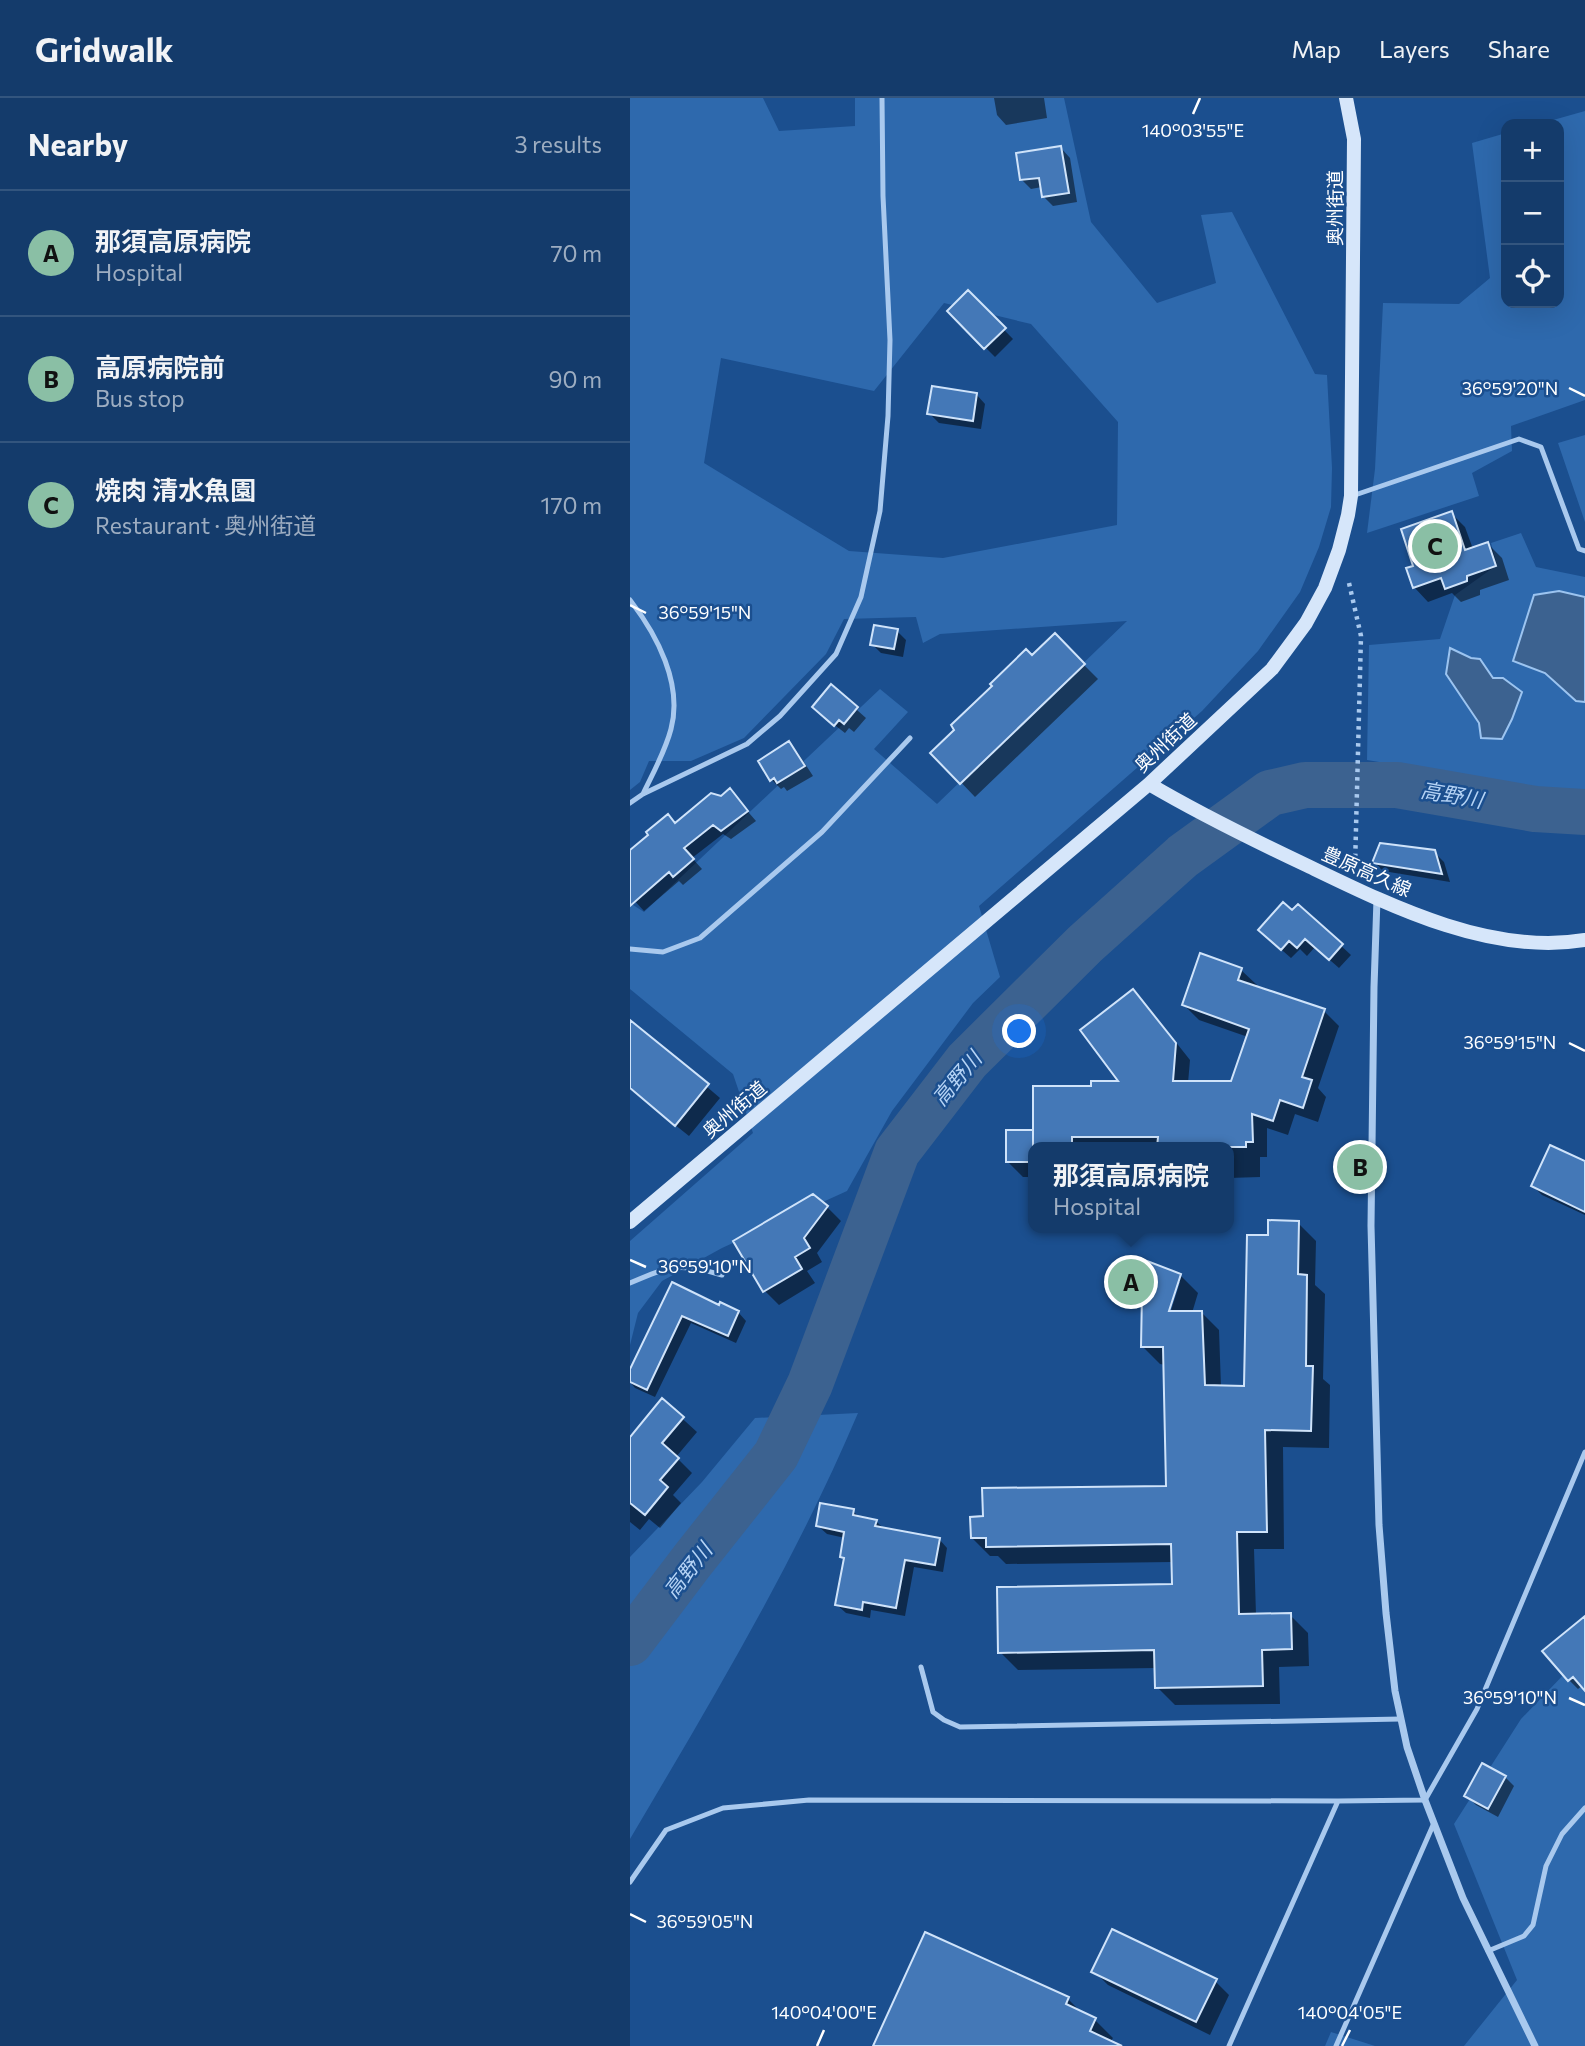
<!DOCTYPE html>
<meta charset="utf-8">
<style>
:root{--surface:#143b6b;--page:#1d4271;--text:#f1f3f6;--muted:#9dadc1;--line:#33557e;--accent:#8abfa5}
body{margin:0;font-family:Commissioner,"Noto Sans JP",sans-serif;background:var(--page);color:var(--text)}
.controls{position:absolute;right:21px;top:21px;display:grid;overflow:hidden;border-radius:14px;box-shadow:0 7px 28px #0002}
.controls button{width:63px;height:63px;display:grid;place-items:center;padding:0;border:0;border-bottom:2px solid var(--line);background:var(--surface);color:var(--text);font:35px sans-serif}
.you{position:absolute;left:390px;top:934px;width:24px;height:24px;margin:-18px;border:5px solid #fff;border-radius:50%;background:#1a73e8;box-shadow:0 0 0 10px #1a73e833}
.badge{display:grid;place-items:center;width:46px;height:46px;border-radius:50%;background:var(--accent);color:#111;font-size:23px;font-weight:700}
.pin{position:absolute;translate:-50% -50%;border:4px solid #fff;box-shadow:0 2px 7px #0006}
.popup{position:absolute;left:398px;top:1044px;width:206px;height:91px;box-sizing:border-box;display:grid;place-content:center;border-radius:14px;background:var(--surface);filter:drop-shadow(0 2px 5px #0005);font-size:23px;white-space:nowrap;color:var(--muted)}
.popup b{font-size:26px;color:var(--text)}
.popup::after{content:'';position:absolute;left:50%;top:100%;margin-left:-14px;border:14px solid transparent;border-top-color:var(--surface)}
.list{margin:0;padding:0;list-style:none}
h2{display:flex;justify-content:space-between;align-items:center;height:91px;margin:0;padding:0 28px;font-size:30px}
h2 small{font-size:23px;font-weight:400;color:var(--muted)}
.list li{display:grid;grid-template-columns:46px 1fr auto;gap:21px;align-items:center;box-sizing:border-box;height:126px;padding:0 28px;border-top:2px solid var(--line)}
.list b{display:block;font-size:26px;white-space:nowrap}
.list p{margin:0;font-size:23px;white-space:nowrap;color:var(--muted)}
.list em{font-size:23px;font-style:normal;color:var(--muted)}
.icon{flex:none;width:38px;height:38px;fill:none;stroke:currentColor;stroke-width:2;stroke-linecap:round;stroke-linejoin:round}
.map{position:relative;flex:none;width:955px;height:1948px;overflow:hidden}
header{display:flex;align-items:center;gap:42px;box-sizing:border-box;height:98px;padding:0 35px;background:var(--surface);border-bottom:2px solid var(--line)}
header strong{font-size:33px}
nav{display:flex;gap:38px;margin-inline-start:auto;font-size:24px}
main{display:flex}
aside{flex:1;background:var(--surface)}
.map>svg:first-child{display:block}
.green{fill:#2e69ad;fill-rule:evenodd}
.water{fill:#3c6290;stroke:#9cc4f0;stroke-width:2}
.shadow{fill:#0007;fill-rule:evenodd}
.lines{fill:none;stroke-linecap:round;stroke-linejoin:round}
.river{stroke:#3c6290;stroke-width:46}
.building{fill:#4478b7;stroke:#cfe3fa;stroke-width:2}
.path{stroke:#a9c9ee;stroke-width:4.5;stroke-dasharray:3.5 5;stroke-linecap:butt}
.lane{stroke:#a9c9ee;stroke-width:5}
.street{stroke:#a9c9ee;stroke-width:7}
.secondary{stroke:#d6e6fa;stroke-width:14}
.ticks{fill:none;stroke:#fff;stroke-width:2.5}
.labels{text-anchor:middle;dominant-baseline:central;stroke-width:5;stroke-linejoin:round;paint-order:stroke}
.street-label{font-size:19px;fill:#fff;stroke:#1b4f8f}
.water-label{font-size:21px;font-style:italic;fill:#b5d3f5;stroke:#1b4f8f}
.ticks-label{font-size:18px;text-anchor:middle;fill:#fff;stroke:#1b4f8f;stroke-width:5;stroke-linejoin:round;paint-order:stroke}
</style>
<header>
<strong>Gridwalk</strong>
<nav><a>Map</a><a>Layers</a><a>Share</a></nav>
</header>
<main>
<aside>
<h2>Nearby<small>3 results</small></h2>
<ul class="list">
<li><span class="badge">A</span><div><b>那須高原病院</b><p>Hospital</p></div><em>70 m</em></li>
<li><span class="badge">B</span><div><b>高原病院前</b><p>Bus stop</p></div><em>90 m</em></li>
<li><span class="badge">C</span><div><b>焼肉 清水魚園</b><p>Restaurant · 奥州街道</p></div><em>170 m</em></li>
</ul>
</aside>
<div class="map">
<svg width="955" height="1948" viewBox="0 0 955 1948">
<rect width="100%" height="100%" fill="#1b4f8f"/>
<!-- green -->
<path class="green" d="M 0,0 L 133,0 L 149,33 L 225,28 L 225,0 L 434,0 L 461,124 L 527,205 L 586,185 L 571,117 L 602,114 L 685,276 L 697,277 L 702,370 L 701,409 L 689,449 L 670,494 L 628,553 L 572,613 L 349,808 L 370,879 L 343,905 L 262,1013 L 217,1093 L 92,1150 L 32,1183 L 8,1215 L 0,1247 L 0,1143 L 123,1035 L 103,976 L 0,891 L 0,805 L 14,814 L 250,591 L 278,614 L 244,651 L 307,706 L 497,523 L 310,536 L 293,545 L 286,519 L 214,521 L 196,556 L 114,640 L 61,663 L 19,663 L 10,684 L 0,692 ZM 314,205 L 401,226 L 488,324 L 487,427 L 313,460 L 219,453 L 74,365 L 91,260 L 244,293 Z
M 955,13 L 955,302 L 881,328 L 882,353 L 842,375 L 849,398 L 737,435 L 745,371 L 753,205 L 829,206 L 860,180 L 842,45 L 876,35 L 876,205 L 929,205 L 929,26 L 909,26 Z
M 955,337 L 955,424 L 928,345 Z
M 891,435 L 906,469 L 955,479 L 955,696 L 949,697 L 737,662 L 739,547 L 810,541 L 825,497 L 867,467 L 861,445 Z
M 228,1315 C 165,1464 82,1602 0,1741 L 0,1459 L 72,1384 L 125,1320 Z
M 955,1566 L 955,1948 L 834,1948 L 887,1882 L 824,1726 L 891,1621 L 939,1571 Z
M 701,1934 L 745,1948 L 695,1948 Z"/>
<!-- water -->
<path class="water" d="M 929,493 L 955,499 L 955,604 L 946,603 L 915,575 L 883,563 L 904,497 Z
M 820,550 L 841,560 L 850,561 L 863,580 L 873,580 L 892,594 L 882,621 L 872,641 L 851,640 L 849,625 L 816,576 Z"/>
<!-- shadow -->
<path class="shadow" d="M 364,0 L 414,0 L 417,20 L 376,27 L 367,17 Z
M 431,50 L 440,60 L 447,104 L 423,108 L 414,99 L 412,89 L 401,91 L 392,82 Z
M 338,195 L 383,241 L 365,259 L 319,213 Z
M 346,296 L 355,306 L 351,331 L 309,325 L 299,315 Z
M 821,415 L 835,429 L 843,451 L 858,446 L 872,460 L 879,482 L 850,492 L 850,497 L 831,504 L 822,495 L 798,504 L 784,489 L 786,469 Z
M 267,533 L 276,542 L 273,559 L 251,555 L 242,546 Z
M 425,538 L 468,581 L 345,699 L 303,655 Z
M 201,589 L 236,620 L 224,634 L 219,630 L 215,635 L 193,618 Z
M 159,645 L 168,655 L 183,678 L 157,693 L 154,689 L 151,691 L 142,682 Z
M 100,693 L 126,723 L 101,741 L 93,736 L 62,760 L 72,771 L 53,787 L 49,783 L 14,813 L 0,798 L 0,755 L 21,737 L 46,727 Z
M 804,754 L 814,764 L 820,784 L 753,773 L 744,764 Z
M 668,808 L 721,857 L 709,870 L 685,849 L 677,858 L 670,851 L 661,860 L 639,841 Z
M 611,872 L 627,887 L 626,890 L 694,913 L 709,928 L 688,990 L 696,999 L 688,1024 L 665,1016 L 658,1037 L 637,1030 L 637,1059 L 630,1059 L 630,1079 L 599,1080 L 599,1049 L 403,1049 L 403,1079 L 393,1079 L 378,1064 L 405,1033 L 463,990 L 492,985 L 503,894 L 518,909 L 560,962 L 558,985 L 603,985 L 618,939 L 569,922 L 554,907 Z
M 0,923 L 90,1000 L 59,1038 L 0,991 Z
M 955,1066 L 955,1117 L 912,1097 L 903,1088 Z
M 197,1109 L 211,1123 L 187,1155 L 192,1164 L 177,1173 L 185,1185 L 149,1207 L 135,1193 L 106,1144 Z
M 668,1125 L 686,1143 L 685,1187 L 695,1196 L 693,1281 L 700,1287 L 699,1350 L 653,1349 L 654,1451 L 624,1451 L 626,1517 L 660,1517 L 678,1535 L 679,1568 L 649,1569 L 650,1606 L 545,1607 L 527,1589 L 526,1570 L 388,1572 L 370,1554 L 544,1488 L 543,1464 L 376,1466 L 368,1458 L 360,1458 L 342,1440 L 538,1389 L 535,1267 L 530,1266 L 512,1248 L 513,1198 L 504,1189 L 550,1177 L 568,1195 L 562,1215 L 571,1214 L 589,1232 L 591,1289 L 616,1289 L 639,1139 ZM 546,1184 L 550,1184 L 538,1222 L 535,1221 Z
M 43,1187 L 90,1210 L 108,1214 L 116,1223 L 106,1245 L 61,1225 L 25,1299 L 5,1290 L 0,1284 L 0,1275 Z
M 33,1303 L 67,1334 L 46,1359 L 62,1375 L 43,1397 L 51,1405 L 30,1430 L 19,1421 L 10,1432 L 0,1424 L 0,1342 Z
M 223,1413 L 231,1421 L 246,1423 L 254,1431 L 309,1441 L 317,1450 L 313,1474 L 284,1469 L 275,1518 L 241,1512 L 240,1520 L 216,1515 L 207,1507 L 215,1462 L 212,1458 L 215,1440 L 197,1436 L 188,1428 Z
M 955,1525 L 955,1590 L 953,1587 L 948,1591 L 939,1582 Z
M 875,1679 L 884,1688 L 868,1719 L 846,1707 L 837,1698 Z
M 464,1873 L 585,1883 L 599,1897 L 580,1937 L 478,1887 Z
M 438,1901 L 454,1917 L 465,1922 L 483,1940 L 480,1944 L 488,1948 L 245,1948 Z"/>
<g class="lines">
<!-- river -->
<path class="river" d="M 0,1545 L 62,1463 L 146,1357 L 180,1286 L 267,1054 L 337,963 L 455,846 L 553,758 L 640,695 L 675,687 L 767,687 L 905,711 L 955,714"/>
</g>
<!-- building -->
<path class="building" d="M 431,48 L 439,95 L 412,99 L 409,80 L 390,82 L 386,55 Z
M 338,192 L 376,230 L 354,251 L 317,213 Z
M 302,288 L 347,295 L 343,323 L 297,316 Z
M 822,413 L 835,452 L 858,444 L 866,468 L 837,478 L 837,483 L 815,491 L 811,480 L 783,490 L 776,470 L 783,468 L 771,431 Z
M 244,527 L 268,531 L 264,551 L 240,547 Z
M 425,535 L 455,566 L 330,686 L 300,655 L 324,632 L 321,627 L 362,588 L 360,586 L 396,551 L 402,557 Z
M 201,586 L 228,609 L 214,626 L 209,622 L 204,628 L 182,609 Z
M 159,643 L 175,668 L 147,685 L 144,680 L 140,683 L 128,663 Z
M 100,690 L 118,713 L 91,733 L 83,727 L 54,750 L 64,761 L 43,779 L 39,774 L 0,808 L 0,752 L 18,737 L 16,734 L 38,716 L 45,725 L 81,695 L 91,698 Z
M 750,745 L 805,752 L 812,776 L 742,765 Z
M 653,804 L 662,812 L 668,806 L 713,846 L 699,862 L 675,841 L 667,850 L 659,843 L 651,852 L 628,832 Z
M 570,855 L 612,870 L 608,882 L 695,911 L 672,979 L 682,982 L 673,1010 L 650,1002 L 643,1023 L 622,1016 L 623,1044 L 616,1044 L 616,1049 L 527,1049 L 528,1039 L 442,1039 L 442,1049 L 403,1049 L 403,988 L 461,988 L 461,983 L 488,983 L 450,932 L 503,891 L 546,945 L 543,983 L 601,983 L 619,931 L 552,907 Z
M 0,922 L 79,986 L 45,1028 L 0,990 Z
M 376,1032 L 403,1032 L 403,1064 L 376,1064 Z
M 920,1047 L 955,1063 L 955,1114 L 901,1088 Z
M 183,1096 L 198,1108 L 174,1140 L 180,1150 L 165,1159 L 172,1171 L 133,1194 L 103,1143 Z
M 638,1122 L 669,1123 L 668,1176 L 677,1177 L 676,1268 L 683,1268 L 681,1333 L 635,1332 L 637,1434 L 607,1434 L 609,1516 L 661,1515 L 662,1551 L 632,1552 L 633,1588 L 525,1590 L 524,1552 L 368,1555 L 367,1489 L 542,1486 L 541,1446 L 356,1449 L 356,1440 L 341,1440 L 340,1419 L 353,1418 L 352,1390 L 536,1388 L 533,1249 L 511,1249 L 512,1194 L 502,1190 L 512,1161 L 551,1176 L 539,1213 L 572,1213 L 575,1287 L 614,1288 L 617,1137 L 638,1137 Z
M 42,1184 L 89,1207 L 90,1204 L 109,1213 L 98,1238 L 52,1218 L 17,1292 L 0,1284 L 0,1271 Z
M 32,1300 L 54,1319 L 32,1345 L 49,1360 L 30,1382 L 38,1389 L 15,1417 L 0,1405 L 0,1339 Z
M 190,1405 L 224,1411 L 223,1417 L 247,1422 L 245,1428 L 310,1440 L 305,1467 L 275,1462 L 266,1510 L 233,1504 L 232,1512 L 205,1507 L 214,1460 L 210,1459 L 214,1434 L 186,1428 Z
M 955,1518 L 955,1593 L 943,1579 L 938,1583 L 912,1553 Z
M 852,1665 L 876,1678 L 858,1711 L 834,1698 Z
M 482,1831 L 587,1881 L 566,1924 L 461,1874 Z
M 295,1834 L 439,1899 L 436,1906 L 466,1920 L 460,1933 L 492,1948 L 243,1948 Z"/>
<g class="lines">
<!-- path -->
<path class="path" d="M 719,485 L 731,538 L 725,769"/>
<!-- lane -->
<path class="lane" d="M 722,398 L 889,341 L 911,349 L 949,451 L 955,453
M 0,502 C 27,537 53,586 41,631 C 35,654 23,675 13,696
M 0,705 L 13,696 L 117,646 L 150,618 L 206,556 L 231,499 L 250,413 L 258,318 L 260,242 L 253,98 L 252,0
M 0,851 L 33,854 L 70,840 L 192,734 L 280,640
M 0,1185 C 40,1168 49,1164 92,1177
M 291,1569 L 303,1614 L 314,1622 L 330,1629 L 771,1621
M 0,1784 L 36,1732 L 93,1710 L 179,1702 L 708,1703
M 858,1853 L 894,1838 L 903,1827 L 916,1768 L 932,1736 L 955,1710
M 599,1948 L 708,1703 L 795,1702 L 847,1611 L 955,1354
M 706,1948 L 804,1725"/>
<!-- street -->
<path class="street" d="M 747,801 L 744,889 L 741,1128 L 749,1427 L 756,1515 L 765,1593 L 777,1649 L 795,1702 L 833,1800 L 905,1948"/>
<!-- secondary -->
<path class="secondary" d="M 519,686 C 570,716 623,742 676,767 C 759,807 860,858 955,842
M 0,1124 L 519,686 L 642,571 L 676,525 L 695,490 L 709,452 L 718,417 L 721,398 L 724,41 L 716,0"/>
</g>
<!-- ticks -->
<path class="ticks" d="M 563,16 L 570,0M 939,290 L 955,298M 0,507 L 16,515M 939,945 L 955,953M 0,1162 L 16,1169M 939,1600 L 955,1607M 0,1816 L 16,1824M 187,1948 L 194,1932M 712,1948 L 720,1932"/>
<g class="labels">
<!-- street labels -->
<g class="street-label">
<text transform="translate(704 110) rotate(-90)">奥州街道</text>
<text transform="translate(535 644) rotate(-43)">奥州街道</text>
<text transform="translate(737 773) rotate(24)">豊原高久線</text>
<text transform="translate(104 1011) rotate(-40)">奥州街道</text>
</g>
<!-- water labels -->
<g class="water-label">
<text transform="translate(822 696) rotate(10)">高野川</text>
<text transform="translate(326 980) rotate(-50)">高野川</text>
<text transform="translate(57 1472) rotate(-52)">高野川</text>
</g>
</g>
<g class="ticks-label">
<text x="563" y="39">140°03'55"E</text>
<text x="880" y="297">36°59'20"N</text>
<text x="75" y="521">36°59'15"N</text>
<text x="880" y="951">36°59'15"N</text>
<text x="75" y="1175">36°59'10"N</text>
<text x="880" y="1606">36°59'10"N</text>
<text x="75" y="1830">36°59'05"N</text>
<text x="194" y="1921">140°04'00"E</text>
<text x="720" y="1921">140°04'05"E</text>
</g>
</svg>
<div class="controls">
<button>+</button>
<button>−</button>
<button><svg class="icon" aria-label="locate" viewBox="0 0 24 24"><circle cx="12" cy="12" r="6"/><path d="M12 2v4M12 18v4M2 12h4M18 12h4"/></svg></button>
</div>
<div class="you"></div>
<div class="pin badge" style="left:501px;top:1184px">A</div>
<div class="popup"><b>那須高原病院</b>Hospital</div>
<div class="pin badge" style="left:730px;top:1069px">B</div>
<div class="pin badge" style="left:805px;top:448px">C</div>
</div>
</main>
